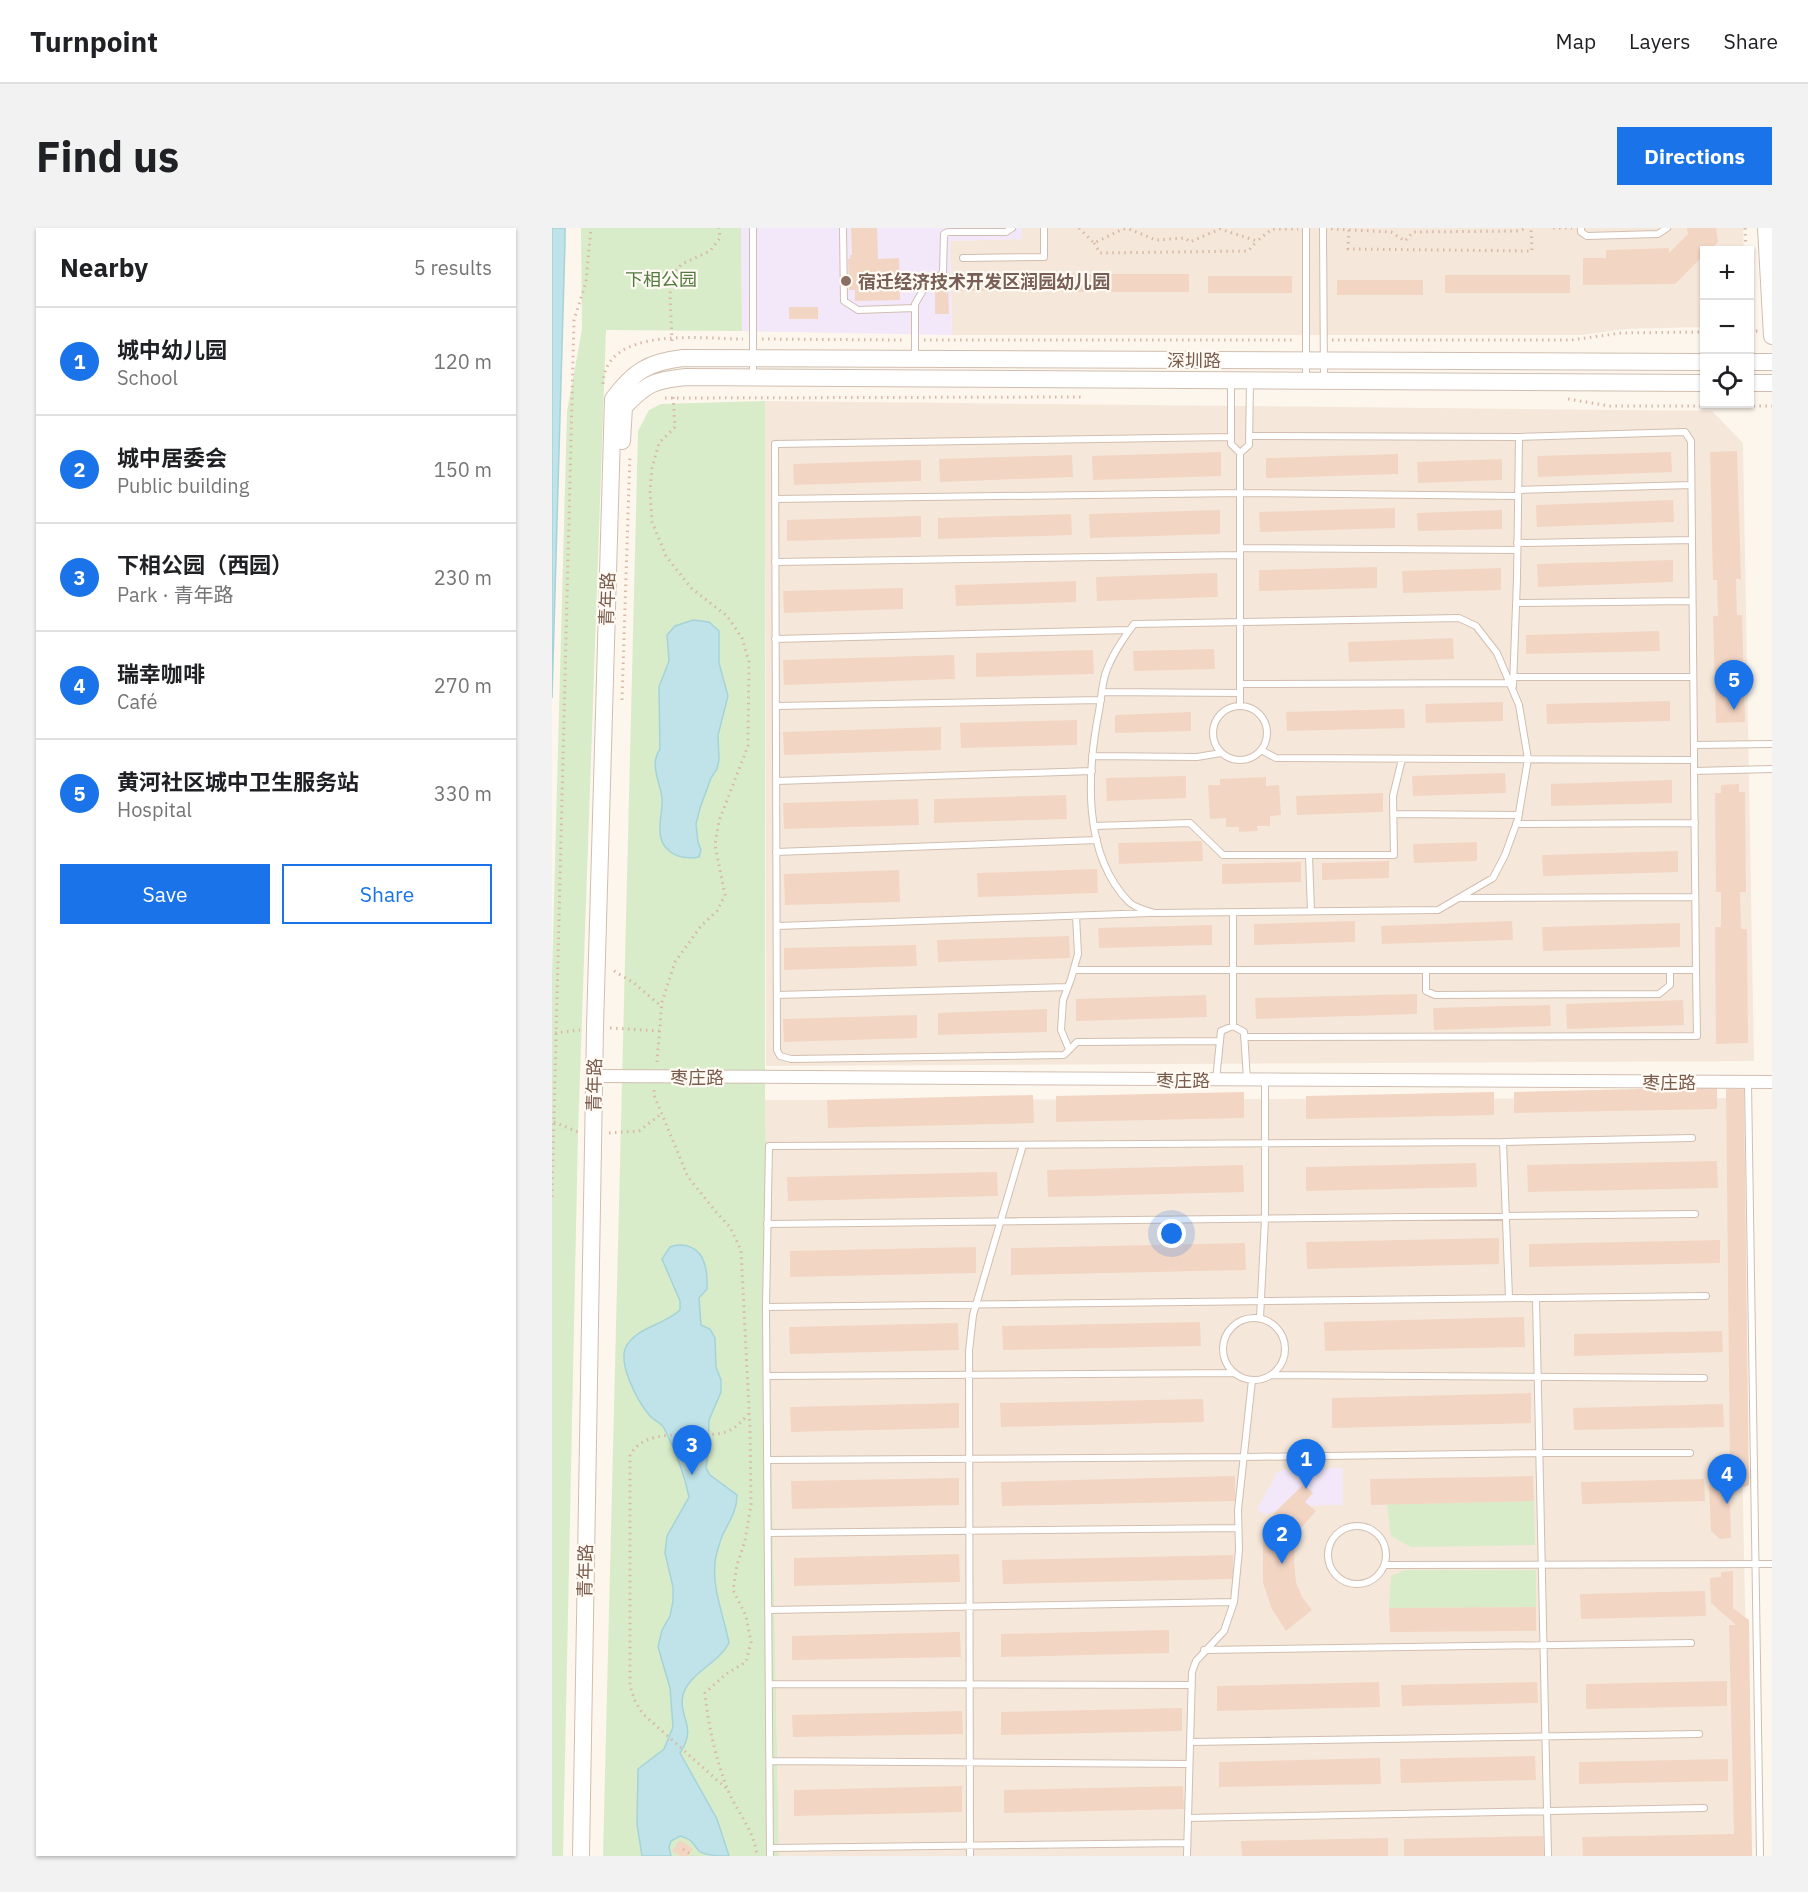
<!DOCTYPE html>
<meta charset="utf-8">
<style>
:root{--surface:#fff;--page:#f2f2f2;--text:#202124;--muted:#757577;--line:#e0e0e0;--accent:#1a73e8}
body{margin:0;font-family:"IBM Plex Sans","Noto Sans SC",sans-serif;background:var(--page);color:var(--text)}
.controls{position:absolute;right:18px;top:18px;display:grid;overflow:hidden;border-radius:0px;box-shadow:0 2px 4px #0004}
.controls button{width:54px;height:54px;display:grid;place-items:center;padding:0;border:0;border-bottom:2px solid var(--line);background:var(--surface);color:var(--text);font:30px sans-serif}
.you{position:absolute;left:620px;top:1006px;width:21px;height:21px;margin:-15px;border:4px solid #fff;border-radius:50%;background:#1a73e8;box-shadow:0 0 0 9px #1a73e833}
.badge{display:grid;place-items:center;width:39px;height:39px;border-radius:50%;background:var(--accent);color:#fff;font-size:20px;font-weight:700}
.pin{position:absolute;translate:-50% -50px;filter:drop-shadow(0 2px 3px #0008)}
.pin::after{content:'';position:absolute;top:32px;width:21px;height:18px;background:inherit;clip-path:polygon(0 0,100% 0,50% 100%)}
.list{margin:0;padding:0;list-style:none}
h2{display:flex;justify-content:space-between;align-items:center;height:78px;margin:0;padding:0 24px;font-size:26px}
h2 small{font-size:20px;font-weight:400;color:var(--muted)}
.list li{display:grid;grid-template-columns:39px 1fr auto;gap:18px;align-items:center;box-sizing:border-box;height:108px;padding:0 24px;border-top:2px solid var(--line)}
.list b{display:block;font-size:22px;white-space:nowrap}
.list p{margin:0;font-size:20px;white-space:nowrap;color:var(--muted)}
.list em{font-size:20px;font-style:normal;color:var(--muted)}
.actions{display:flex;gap:12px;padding:18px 24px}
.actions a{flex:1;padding:14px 0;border:2px solid var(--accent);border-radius:0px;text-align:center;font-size:21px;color:var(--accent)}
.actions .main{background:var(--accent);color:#fff}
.icon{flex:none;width:33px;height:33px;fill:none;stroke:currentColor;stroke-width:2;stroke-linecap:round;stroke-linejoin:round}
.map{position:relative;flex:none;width:1220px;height:1628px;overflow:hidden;border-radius:0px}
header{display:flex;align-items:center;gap:36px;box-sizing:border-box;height:84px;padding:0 30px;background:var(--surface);border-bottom:2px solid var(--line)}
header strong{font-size:28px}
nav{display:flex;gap:33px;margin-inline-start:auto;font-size:21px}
.intro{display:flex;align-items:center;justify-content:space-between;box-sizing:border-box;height:144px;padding:0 36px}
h1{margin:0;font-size:42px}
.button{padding:15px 27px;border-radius:0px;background:var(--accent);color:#fff;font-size:21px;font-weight:700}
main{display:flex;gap:36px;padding:0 36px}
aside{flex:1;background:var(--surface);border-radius:0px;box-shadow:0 2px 4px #0004}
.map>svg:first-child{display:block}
.residential{fill:#f5e8da}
.education{fill:#f3e8fa}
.green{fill:#d8ecc9}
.water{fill:#bfe3e8;stroke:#a5d3da;stroke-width:1.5}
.building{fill:#f3d5c3}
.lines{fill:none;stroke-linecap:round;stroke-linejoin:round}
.service-casing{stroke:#d1beb0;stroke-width:8}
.minor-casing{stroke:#d1beb0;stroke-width:14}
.tertiary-casing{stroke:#d1beb0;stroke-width:18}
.path{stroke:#d9b8a5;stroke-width:3;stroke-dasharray:1.5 4.5;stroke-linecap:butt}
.service{stroke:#fff;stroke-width:6}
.minor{stroke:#fff;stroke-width:12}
.tertiary{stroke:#fff;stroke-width:16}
.education-dot{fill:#8d6e63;stroke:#fffaf3;stroke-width:2}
.labels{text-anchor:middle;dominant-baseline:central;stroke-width:4.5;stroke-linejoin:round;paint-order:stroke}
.park-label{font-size:18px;fill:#537a41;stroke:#fffaf3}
.education-label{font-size:18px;font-weight:bold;fill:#785e54;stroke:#fffaf3;text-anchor:start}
.street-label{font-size:18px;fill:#7a5c4d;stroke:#fffaf3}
</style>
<header>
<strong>Turnpoint</strong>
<nav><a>Map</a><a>Layers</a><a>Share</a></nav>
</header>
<div class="intro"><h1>Find us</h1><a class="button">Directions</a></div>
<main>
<aside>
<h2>Nearby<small>5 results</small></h2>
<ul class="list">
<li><span class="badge">1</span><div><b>城中幼儿园</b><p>School</p></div><em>120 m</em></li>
<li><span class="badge">2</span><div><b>城中居委会</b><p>Public building</p></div><em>150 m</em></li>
<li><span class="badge">3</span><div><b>下相公园（西园）</b><p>Park · 青年路</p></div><em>230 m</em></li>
<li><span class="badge">4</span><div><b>瑞幸咖啡</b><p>Café</p></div><em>270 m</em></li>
<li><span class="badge">5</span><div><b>黄河社区城中卫生服务站</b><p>Hospital</p></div><em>330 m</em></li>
</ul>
<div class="actions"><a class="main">Save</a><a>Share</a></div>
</aside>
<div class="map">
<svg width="1220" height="1628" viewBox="0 0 1220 1628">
<rect width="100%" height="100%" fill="#fdf6ec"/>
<!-- residential -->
<path class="residential" d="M 470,0 L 1191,0 L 1192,22 L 1152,22 L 1152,99 L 1074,101 L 1030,107 L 400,107 L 398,13 L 470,11 Z
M 213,173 L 1160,183 L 1191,215 L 1202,833 L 214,838 Z
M 1183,870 L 1198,1628 L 227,1628 L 213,872 Z"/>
<!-- education -->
<path class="education" d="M 189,0 L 470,0 L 470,11 L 398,13 L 400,107 L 190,103 Z
M 791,1240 L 791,1277 L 741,1278 L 714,1287 L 705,1282 L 725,1244 L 736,1241 Z"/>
<!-- green -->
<path class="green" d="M 29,0 L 189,0 L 190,103 L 54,102 L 26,904 L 11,1628 L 0,1628 L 0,747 L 15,184 L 30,101 Z
M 213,173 L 213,872 L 227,1628 L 51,1628 L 86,203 L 97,182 L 109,176 Z
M 982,1273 L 983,1317 L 859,1319 L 839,1308 L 835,1276 Z
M 854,1342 L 984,1342 L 984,1379 L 837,1380 L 839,1348 Z"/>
<!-- water -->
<path class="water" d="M 0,0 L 13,0 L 13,13 L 0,470 Z
M 141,392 L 157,394 L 167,403 L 167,435 L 176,468 L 166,507 L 167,532 L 165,541 L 159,550 L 148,580 L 144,596 L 146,614 L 149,622 L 147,629 C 125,633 106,622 108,598 C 108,588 111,580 110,570 C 108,553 97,537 108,521 L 107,459 L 117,433 L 115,407 L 123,398 Z
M 125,1017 C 152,1016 156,1039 155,1061 L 147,1070 L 149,1097 L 158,1101 L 163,1110 L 164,1139 L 169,1152 L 169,1164 L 157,1192 L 156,1225 L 154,1240 L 158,1247 L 185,1267 C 185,1283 178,1292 171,1306 C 168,1313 166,1321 164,1328 C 158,1356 172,1388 177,1415 C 167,1435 136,1446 131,1467 C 126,1490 146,1498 128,1525 L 165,1591 L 177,1628 C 168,1628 153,1628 147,1623 C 139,1613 141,1612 128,1608 L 119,1613 L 117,1619 L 119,1628 L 90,1628 L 85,1596 L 86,1541 L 112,1521 L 121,1499 L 118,1460 L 106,1419 L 110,1402 L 118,1388 L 121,1373 L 121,1359 L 113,1325 L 115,1308 L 137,1269 C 132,1244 123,1222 112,1200 C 109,1194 102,1193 98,1188 C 86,1174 64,1134 75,1117 C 88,1098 112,1097 128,1082 L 128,1073 L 110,1031 L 118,1019 Z"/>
<!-- building -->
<path class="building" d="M 299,0 L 325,0 L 326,31 L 347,30 L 348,72 L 303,73 L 303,62 L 297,62 L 296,31 L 298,31 L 298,27 L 300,27 Z
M 1135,0 L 1164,0 L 1166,14 L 1158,22 L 1152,22 L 1152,27 L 1123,56 L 1031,57 L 1031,30 L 1054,30 L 1054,22 L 1117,20 L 1117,25 L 1136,6 Z
M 403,45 L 489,46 L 489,63 L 403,63 Z
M 510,46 L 637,46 L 637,64 L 510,64 Z
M 893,47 L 1018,47 L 1018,65 L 893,65 Z
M 656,48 L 740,48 L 740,65 L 656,65 Z
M 785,52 L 871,52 L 871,67 L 785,67 Z
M 396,58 L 397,86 L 383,86 L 383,59 Z
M 237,79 L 266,79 L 266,91 L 237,91 Z
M 1185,223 L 1189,351 L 1184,351 L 1185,387 L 1190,387 L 1193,494 L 1164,495 L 1161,388 L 1166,388 L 1165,352 L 1161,352 L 1158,224 Z
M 669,224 L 669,248 L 541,252 L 540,228 Z
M 1119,224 L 1120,244 L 986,249 L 985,228 Z
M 846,226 L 846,246 L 714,250 L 714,230 Z
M 520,227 L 521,249 L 388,254 L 387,231 Z
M 950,231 L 950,252 L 866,255 L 865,234 Z
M 369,232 L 369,253 L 242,257 L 241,236 Z
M 1121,272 L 1122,294 L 985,299 L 984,277 Z
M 843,280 L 843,300 L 708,304 L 707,284 Z
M 668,282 L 668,306 L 538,310 L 537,286 Z
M 950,282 L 950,301 L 866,303 L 865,285 Z
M 519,286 L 520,307 L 386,311 L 386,290 Z
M 369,288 L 369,309 L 235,313 L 235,292 Z
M 1121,332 L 1121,354 L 986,359 L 985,336 Z
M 825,339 L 825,360 L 707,363 L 707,342 Z
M 949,340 L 949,362 L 851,365 L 850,343 Z
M 665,345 L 666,369 L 545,373 L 544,349 Z
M 524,353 L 524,374 L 404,378 L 403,357 Z
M 351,360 L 351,381 L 232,385 L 231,363 Z
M 1107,403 L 1108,423 L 974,426 L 974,407 Z
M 901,410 L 902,431 L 797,434 L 796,414 Z
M 662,421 L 663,441 L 582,443 L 581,423 Z
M 541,422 L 542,446 L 424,449 L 424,425 Z
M 402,427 L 403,451 L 232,457 L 231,432 Z
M 1118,473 L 1118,493 L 995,496 L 994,476 Z
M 951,474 L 951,493 L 874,495 L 873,476 Z
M 852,481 L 853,500 L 735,503 L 734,484 Z
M 639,484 L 639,503 L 563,505 L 563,487 Z
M 525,492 L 525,517 L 409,520 L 408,495 Z
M 389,499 L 389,522 L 232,527 L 231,504 Z
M 953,545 L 954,565 L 861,568 L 860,548 Z
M 634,548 L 634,570 L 555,573 L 554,550 Z
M 714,549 L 714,558 L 727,557 L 729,587 L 718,588 L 718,598 L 705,598 L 706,603 L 687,604 L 687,599 L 674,599 L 674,590 L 658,591 L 656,557 L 668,557 L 668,551 Z
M 1120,552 L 1120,575 L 999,578 L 999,556 Z
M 1187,556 L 1187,564 L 1193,564 L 1194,664 L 1188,664 L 1189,701 L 1195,701 L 1196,815 L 1164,816 L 1163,699 L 1169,699 L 1169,664 L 1164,664 L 1163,565 L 1169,565 L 1169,557 Z
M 831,565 L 831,584 L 745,587 L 744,568 Z
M 514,567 L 515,591 L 382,595 L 382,571 Z
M 366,571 L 367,597 L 232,601 L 231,575 Z
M 650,613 L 651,633 L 567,636 L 566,615 Z
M 925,614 L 925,633 L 862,635 L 861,616 Z
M 1126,623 L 1126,644 L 991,648 L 990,627 Z
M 837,633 L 837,650 L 770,652 L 770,635 Z
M 749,634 L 749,654 L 670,656 L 670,636 Z
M 545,641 L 546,665 L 426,669 L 425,645 Z
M 347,642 L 348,674 L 233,677 L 232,646 Z
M 803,693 L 803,714 L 702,717 L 702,696 Z
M 960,693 L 961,712 L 830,716 L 829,698 Z
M 1128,695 L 1128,719 L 991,723 L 990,699 Z
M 660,697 L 660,717 L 547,720 L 546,700 Z
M 517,708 L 518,730 L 386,734 L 385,712 Z
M 364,717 L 365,738 L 232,742 L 232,720 Z
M 865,766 L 865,786 L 704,791 L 703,770 Z
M 654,767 L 655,789 L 524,793 L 524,771 Z
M 1131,772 L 1132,797 L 1015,801 L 1014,776 Z
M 998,777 L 999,798 L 882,802 L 881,780 Z
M 495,781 L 495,804 L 386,807 L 386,785 Z
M 365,787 L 365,810 L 232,814 L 231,791 Z
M 1165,859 L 1165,881 L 962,885 L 962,864 Z
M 1174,861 L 1192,861 L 1197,1257 L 1186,1261 L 1178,1272 L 1179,1310 L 1168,1311 L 1159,1303 L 1157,1257 L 1178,1240 Z
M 692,864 L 692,890 L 504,894 L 504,868 Z
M 942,864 L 942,887 L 754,891 L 754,868 Z
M 481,867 L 482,895 L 276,900 L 275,872 Z
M 1165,933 L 1166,960 L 976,964 L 975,937 Z
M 924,935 L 925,959 L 754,963 L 754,939 Z
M 691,937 L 692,964 L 496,969 L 495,942 Z
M 445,944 L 446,968 L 236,973 L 235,949 Z
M 947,1010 L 947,1036 L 755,1041 L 754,1014 Z
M 1168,1012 L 1168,1035 L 977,1039 L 977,1016 Z
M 693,1015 L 694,1042 L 459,1047 L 459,1020 Z
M 424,1019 L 424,1045 L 238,1049 L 238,1023 Z
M 972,1089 L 973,1119 L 773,1123 L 772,1094 Z
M 648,1094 L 649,1118 L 451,1122 L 450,1098 Z
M 406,1095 L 407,1122 L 238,1126 L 237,1099 Z
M 1170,1103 L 1171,1124 L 1022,1128 L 1022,1106 Z
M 979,1165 L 979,1195 L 780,1200 L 780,1170 Z
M 651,1171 L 652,1194 L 449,1199 L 448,1175 Z
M 407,1175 L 407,1200 L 239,1204 L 238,1179 Z
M 1171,1176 L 1172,1199 L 1022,1202 L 1021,1180 Z
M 683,1248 L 683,1273 L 450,1278 L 449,1254 Z
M 981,1248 L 982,1273 L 819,1277 L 818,1251 Z
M 407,1250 L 407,1277 L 240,1281 L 239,1253 Z
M 1152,1251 L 1153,1273 L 1030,1276 L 1029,1254 Z
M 752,1256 L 761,1265 L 753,1274 L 764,1283 L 750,1299 L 743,1313 L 742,1335 L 744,1354 L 750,1369 L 760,1382 L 734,1403 L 720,1381 L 711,1355 L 711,1311 L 722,1285 Z
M 407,1326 L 408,1354 L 242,1358 L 242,1330 Z
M 681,1327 L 681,1351 L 451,1356 L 450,1332 Z
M 1181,1343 L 1181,1380 L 1197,1392 L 1200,1628 L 1031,1628 L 1030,1609 L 1182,1606 L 1177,1397 L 1184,1397 L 1159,1375 L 1158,1350 L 1169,1349 L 1169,1344 Z
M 1153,1363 L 1154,1388 L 1029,1391 L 1028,1366 Z
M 984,1379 L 984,1403 L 838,1404 L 837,1380 Z
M 617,1402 L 617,1425 L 449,1429 L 449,1406 Z
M 408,1404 L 409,1429 L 240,1432 L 240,1408 Z
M 1175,1453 L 1175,1478 L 1034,1481 L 1034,1456 Z
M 827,1454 L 828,1479 L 665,1483 L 665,1458 Z
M 985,1454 L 986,1475 L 850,1478 L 849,1457 Z
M 630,1480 L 630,1503 L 449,1507 L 449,1484 Z
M 410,1483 L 411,1506 L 241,1509 L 240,1487 Z
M 983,1528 L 984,1552 L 849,1555 L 848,1531 Z
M 828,1530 L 829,1556 L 667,1559 L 667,1534 Z
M 1176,1531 L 1176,1553 L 1027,1556 L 1027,1534 Z
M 410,1558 L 410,1584 L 242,1588 L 242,1562 Z
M 631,1558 L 632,1581 L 452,1585 L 452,1562 Z
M 991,1608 L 992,1628 L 852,1628 L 852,1611 Z
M 836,1610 L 836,1628 L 690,1628 L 689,1613 Z
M 128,1612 L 141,1621 L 136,1628 L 128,1628 L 120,1623 Z"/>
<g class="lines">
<defs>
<path id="service" d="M 201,0 L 201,149
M 291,0 L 292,73 L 306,82 L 363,80
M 754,0 L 754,152
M 771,0 L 772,152
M 1029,0 L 1029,4 L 1035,8 L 1106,6 L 1115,0
M 411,30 L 492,29 L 492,0
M 363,129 L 363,76 L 373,59 L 391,45 L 392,6 L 396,4 L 454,4 L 460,0
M 679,153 L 679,216 L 688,225 L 697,217 L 698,154
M 697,208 L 967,209 L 1133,204 L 1139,213 L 1142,517
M 688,225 L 688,478
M 966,262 L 1139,257
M 223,271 L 688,265 L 965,268
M 965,315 L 1140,312
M 688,320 L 965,322
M 223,334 L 688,327
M 964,375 L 1140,373
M 907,390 L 924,398 L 945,425 L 967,477 L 976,531 L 966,591 L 953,627 L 941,650 L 886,682 L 602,685 C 594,682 583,680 577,674 C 530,626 535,544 547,483 C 549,471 550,458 553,447 C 559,428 571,411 582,396 Z
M 223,411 L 577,402
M 961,449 L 1141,449
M 688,456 L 960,455
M 961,458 L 965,351 L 967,209
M 550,464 L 688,465
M 224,478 L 549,472
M661 505a27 27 0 1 1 54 0a27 27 0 1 1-54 0Z
M 1220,516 L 1142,517 L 1142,543 L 1220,541
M 709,522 L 724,530 L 1142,532
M 540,528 L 645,529 L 669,525
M 224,553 L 540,543
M 841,586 L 966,587
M 964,596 L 1143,595
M 542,598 L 638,595 L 671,627 L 842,627 L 841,568 L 850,531
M 224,624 L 545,612
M 757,627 L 759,684
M 909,670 L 1143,669
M 681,685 L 681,798
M 225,698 L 598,685
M 522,742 L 1144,742 L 1142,543
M 874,742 L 874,763 L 883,767 L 1107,766 L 1118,757 L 1118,742
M 225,767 L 516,759
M 692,809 L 1145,808 L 1144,742
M 668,813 L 525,814 L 512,827 L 239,831 L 228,828 L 225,822 L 223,216 L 678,209
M 517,821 L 509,802 L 511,772 L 519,751 L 526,726 L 524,688
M 664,852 L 669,803 L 681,798 L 692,804 L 695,852
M 1196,854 L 1208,1628
M 951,914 L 957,1070
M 215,996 L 1143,986
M 984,1070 L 996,1628
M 214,1079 L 1154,1068
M671 1121a31 31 0 1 1 62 0a31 31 0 1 1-62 0Z
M 708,1090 L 713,991 L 713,853
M 719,1147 L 1152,1150
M 215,1148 L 682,1145
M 215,1232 L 692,1229 L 987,1225 L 1138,1225
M776 1327a29 29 0 1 1 58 0a29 29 0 1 1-58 0Z
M 216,1305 L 686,1300
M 833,1337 L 1220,1336
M 217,1382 L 682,1374
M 652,1422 L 1139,1415
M 217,1456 L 640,1457
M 638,1514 L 1147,1506
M 218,1533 L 637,1536
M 636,1590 L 1152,1580
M 218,1620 L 635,1615
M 218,1628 L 214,1079 L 217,918 L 951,914 L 1140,910
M 418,1628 L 417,1123 L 421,1087 L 471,917
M 635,1628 L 640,1444 L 644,1433 L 672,1403 L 682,1374 L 687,1322 L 686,1282 L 700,1152"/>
<path id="minor" d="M 42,848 L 1220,854"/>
<path id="tertiary" d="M 1214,0 L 1220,108
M 1198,134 L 1220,134
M 1198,155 L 1220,155
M 70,213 L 72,179 C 94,156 102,152 134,149 L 1152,155
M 29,1628 L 43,799 L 61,171 C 81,144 96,134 131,130 L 1152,134"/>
</defs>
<!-- service casing -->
<use href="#service" class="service-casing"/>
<!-- minor casing -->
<use href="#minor" class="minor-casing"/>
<!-- tertiary casing -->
<use href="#tertiary" class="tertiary-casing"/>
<!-- path -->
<path class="path" d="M 527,0 L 542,15 L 571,1 L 577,1 L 604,12 L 633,10 L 638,14 L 668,1 L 705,13 L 720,1 L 746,1
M 1001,0 L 1020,0
M 1193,0 L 1194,22
M 779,1 L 839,4 L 853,13 L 861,4 L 966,3 L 974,0
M 797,2 L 796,21 L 980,23 L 979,0
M 542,15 L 548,25 L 696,23 L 705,13
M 1198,104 L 1206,103
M 210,111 L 353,112
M 372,112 L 743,112
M 780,112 L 1019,112 L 1069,105 L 1152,104
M 120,113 L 118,67 L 120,46 L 130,36 L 158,23 L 168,10 L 167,0
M 51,156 C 53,97 151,111 191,111
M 113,170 L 530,169
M 1016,171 L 1058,178 L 1220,178
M 70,472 L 78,226
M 62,743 L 82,755 L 110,779
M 58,800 L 108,803
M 3,805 L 28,802
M 105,834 L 110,774 L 123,734 L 149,698 L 165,683 L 173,667 L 163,617 L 167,593 L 196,518 L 197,434 L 190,410 L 175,388 L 139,360 L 114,328 L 100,294 L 98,263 L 100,240 L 107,215 L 123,199 L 121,168
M 102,862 L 102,867 L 136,949 L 165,985 L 178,999 L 189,1022 L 198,1200 L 199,1276 L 193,1313 L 185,1337 L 181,1362 L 194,1388 L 199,1414 L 194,1434 L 174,1446 L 153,1465 C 156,1497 164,1531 175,1560 C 184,1583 203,1603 205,1628
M 2,894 L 26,904
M 57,905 L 87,903 L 109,886
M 0,969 L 22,92 L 34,54 L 39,0
M 174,1560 L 91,1486 L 83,1473 L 78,1458 L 78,1228 C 92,1197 143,1211 170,1205 C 181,1203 190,1194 196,1186
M 131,1621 L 141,1628"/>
<!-- service -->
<use href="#service" class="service"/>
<!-- minor -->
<use href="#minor" class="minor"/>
<!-- tertiary -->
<use href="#tertiary" class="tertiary"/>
</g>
<!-- markers -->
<circle class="education-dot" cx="294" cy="53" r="6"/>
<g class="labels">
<!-- park labels -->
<g class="park-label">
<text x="109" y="51">下相公园</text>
</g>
<!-- education labels -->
<g class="education-label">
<text x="306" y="53">宿迁经济技术开发区润园幼儿园</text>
</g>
<!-- street labels -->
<g class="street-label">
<text x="642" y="132">深圳路</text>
<text transform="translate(55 371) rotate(-88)">青年路</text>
<text x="145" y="849">枣庄路</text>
<text x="631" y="852">枣庄路</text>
<text x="1117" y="854">枣庄路</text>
<text transform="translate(42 857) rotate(-89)">青年路</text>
<text transform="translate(33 1343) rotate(-89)">青年路</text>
</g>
</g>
</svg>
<div class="controls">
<button>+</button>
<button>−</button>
<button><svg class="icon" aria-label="locate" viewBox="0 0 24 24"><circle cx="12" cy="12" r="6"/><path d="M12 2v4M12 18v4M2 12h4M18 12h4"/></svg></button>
</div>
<div class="you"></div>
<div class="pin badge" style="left:754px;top:1261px">1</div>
<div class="pin badge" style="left:730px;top:1336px">2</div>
<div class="pin badge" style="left:140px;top:1247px">3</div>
<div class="pin badge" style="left:1175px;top:1276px">4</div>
<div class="pin badge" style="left:1182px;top:482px">5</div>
</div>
</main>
